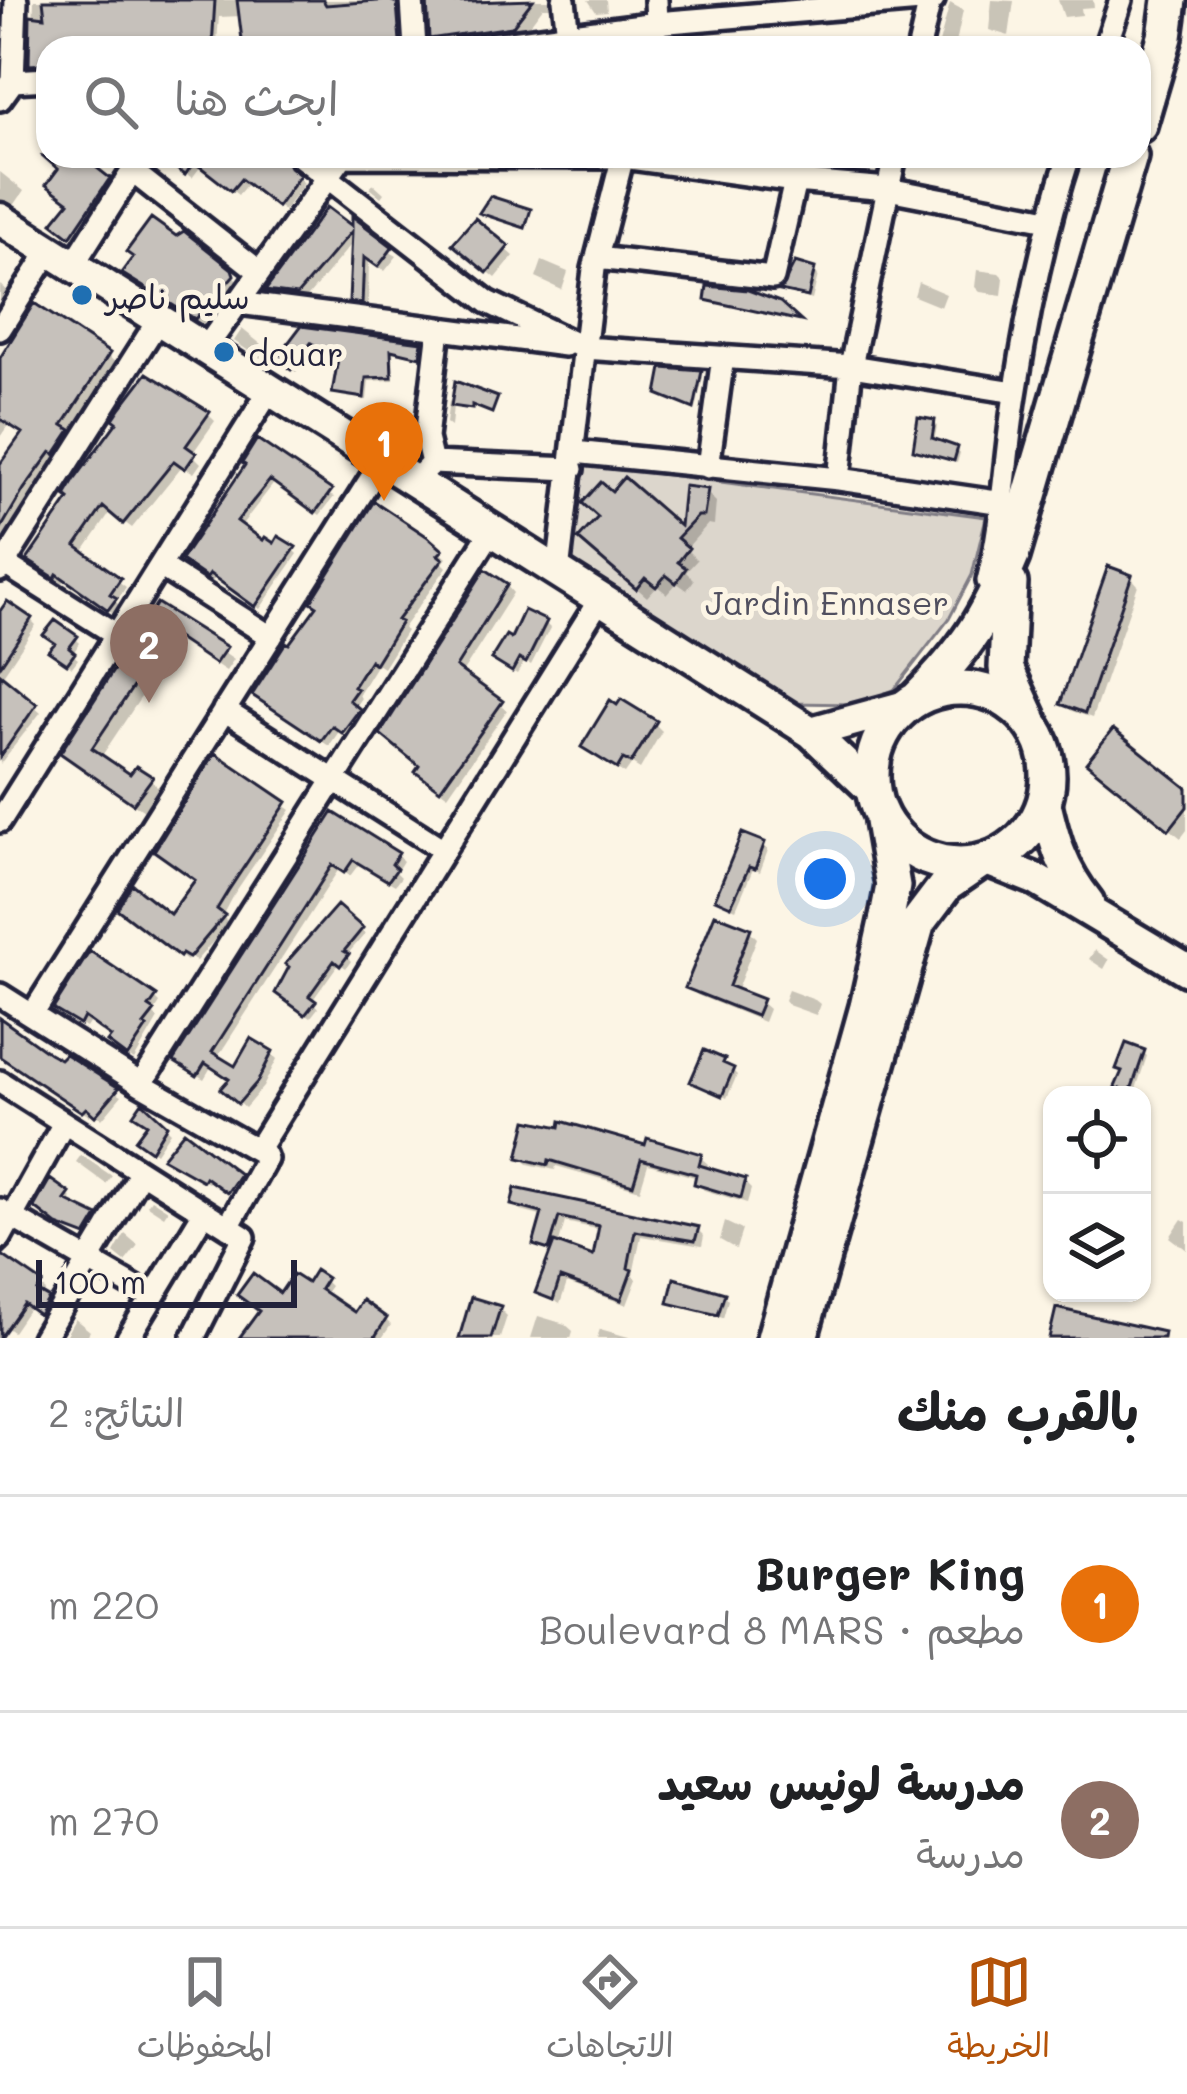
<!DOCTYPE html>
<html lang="ar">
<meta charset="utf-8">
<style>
:root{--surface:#fff;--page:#f6f6f6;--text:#202124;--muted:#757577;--line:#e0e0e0;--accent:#b45309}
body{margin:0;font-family:Mali,"Playpen Sans Arabic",sans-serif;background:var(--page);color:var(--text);direction:rtl}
.controls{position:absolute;right:36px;bottom:36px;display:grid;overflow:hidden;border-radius:24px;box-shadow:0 3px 9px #0004}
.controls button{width:108px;height:108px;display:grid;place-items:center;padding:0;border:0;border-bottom:3px solid var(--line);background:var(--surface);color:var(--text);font:60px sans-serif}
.scale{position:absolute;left:36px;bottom:30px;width:261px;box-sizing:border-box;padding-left:12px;border:6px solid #22223b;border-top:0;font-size:33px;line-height:42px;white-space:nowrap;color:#22223b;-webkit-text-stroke:9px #fcf5e5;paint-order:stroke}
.you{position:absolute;left:825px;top:879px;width:42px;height:42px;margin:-30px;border:9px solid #fff;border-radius:50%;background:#1a73e8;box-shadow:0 0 0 18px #1a73e833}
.badge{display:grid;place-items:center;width:78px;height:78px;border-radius:50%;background:var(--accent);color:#fff;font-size:39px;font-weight:700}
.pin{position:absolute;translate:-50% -99px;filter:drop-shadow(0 3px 6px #0008)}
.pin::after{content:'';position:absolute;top:63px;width:42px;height:36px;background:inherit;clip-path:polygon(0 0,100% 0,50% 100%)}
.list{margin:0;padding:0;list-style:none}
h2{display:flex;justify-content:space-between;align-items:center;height:156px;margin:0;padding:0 48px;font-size:51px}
h2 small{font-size:39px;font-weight:400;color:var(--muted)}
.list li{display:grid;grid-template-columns:78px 1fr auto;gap:36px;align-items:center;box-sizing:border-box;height:216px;padding:0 48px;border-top:3px solid var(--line)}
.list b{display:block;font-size:45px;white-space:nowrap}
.list p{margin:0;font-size:39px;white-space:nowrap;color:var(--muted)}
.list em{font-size:39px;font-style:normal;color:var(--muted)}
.icon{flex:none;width:66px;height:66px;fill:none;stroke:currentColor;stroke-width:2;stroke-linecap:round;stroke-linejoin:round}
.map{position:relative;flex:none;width:1187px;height:1338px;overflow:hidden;direction:ltr}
.search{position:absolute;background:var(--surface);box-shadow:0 3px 9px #0004;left:36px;right:36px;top:36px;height:132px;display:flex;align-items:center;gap:30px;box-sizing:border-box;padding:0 42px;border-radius:36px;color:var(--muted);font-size:45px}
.sheet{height:588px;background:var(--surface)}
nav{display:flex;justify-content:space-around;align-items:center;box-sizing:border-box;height:168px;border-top:3px solid var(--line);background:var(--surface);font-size:33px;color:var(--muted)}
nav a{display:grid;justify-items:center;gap:6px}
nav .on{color:var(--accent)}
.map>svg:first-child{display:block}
.green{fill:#dcd6cc;stroke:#7f7c84;stroke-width:3}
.shadow{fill:#0003;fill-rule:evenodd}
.building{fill:#c6c1bb;stroke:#22223b;stroke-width:3}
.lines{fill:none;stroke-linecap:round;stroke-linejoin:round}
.minor-casing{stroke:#22223b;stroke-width:30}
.secondary-casing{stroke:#22223b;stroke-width:39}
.primary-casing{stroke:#22223b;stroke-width:42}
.minor{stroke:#fcf5e5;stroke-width:21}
.secondary{stroke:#fcf5e5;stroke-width:30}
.primary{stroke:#fcf5e5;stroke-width:33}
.poi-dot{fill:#1f6fb2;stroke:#fcf5e5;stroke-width:4.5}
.labels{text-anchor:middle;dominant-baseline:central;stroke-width:10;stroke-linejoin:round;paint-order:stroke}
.poi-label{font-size:33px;fill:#22223b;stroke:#fcf5e5;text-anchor:start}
.park-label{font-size:33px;fill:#504f5f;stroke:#fcf5e5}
</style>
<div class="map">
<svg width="1187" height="1338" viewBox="0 0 1187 1338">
<rect width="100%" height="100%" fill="#fcf5e5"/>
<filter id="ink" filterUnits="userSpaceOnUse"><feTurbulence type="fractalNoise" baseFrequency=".00833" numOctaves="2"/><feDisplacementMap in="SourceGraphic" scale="24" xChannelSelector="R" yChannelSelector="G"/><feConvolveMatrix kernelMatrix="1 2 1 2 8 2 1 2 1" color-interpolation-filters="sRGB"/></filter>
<g filter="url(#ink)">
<!-- green -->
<path class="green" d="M 585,464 L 986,517 L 972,575 L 949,619 L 894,690 L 857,704 L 790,703 L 570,567 Z"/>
<!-- shadow -->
<path class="shadow" d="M 34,0 L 394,0 L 402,12 L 404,47 L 48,48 L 48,70 L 38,70 L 32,64 ZM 242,16 L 245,41 L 217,42 L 219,17 Z
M 430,0 L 550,0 L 551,7 L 543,7 L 522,35 L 442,47 L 432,38 Z
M 588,0 L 606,0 L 607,11 L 596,12 Z
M 992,0 L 1014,1 L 1009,36 L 989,30 Z
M 1058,0 L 1093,0 L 1094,7 L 1081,8 L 1082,15 L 1064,17 Z
M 950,3 L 963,10 L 956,43 L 962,48 L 938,47 Z
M 54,156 L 100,156 L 106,161 L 98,173 L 111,183 L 74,237 L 56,223 L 73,202 Z
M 164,156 L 292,156 L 291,171 L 304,183 L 284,211 L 248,183 L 238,195 L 201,166 L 192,178 Z
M 0,172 L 24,191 L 13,207 L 0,210 Z
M 373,183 L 384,193 L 381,197 L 370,188 Z
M 328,211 L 355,232 L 397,256 L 385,271 L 369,259 L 368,309 L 358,308 L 352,301 L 354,241 L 304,301 L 275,297 L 269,291 Z
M 475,222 L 514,256 L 496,278 L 464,252 Z
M 542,261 L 568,272 L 562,290 L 536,278 Z
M 977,270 L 999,273 L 1004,278 L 1002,295 L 980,292 L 975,287 Z
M 230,271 L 239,283 L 203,324 L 132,279 Z
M 814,271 L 818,275 L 812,300 L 784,290 Z
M 918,282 L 946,294 L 941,307 L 914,296 Z
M 0,285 L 15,298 L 0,320 Z
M 242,329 L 267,349 L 260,359 L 234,341 Z
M 302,329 L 421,345 L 425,348 L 423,359 L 393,352 L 394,380 L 369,381 L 367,400 L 340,396 L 336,392 L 341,360 L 316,345 L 296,372 L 284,363 Z
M 108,356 L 116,363 L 70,434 L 76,440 L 60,457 L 0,546 L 0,469 L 25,435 L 9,424 L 0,437 L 0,369 Z
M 700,374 L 703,377 L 696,409 L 663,396 Z
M 449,401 L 453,405 L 451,427 L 446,423 Z
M 208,414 L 215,421 L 192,454 L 201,463 L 194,473 L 182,466 L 132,528 L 111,512 L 82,554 L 126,587 L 116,602 L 122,608 L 116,615 L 65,579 L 63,583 L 30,560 Z
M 933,423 L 937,426 L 934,442 L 957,450 L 960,453 L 957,463 L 916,448 Z
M 248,465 L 334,497 L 320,515 L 275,482 L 240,527 L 264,544 L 294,550 L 298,554 L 260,609 L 216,576 L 213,581 L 189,564 Z
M 706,492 L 716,502 L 714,525 L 708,524 L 686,549 L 697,560 L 686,572 L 694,580 L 687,590 L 677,583 L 667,594 L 657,586 L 647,597 L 592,549 L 682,532 Z
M 426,539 L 447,558 L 443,563 L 447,567 L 403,628 L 406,631 L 383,668 L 377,664 L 358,695 L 361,698 L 354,708 L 365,717 L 350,737 L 340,730 L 329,746 L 262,701 Z
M 1131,577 L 1138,585 L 1092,718 L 1072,711 L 1064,704 Z
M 507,586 L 513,593 L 461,675 L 507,710 L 448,795 L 425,779 L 422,767 L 391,741 Z
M 158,607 L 234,659 L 226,671 L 179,640 L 101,757 L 131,778 L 151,780 L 160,789 L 144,811 L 74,762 Z
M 0,616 L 31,620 L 36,625 L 1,678 L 41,712 L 0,764 Z
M 546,624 L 550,628 L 531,665 L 525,661 L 517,674 L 499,663 L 512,642 Z
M 76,639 L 80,643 L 72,654 L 78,659 L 72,667 L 57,655 L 58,644 Z
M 618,709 L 655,724 L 662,731 L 640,769 L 632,764 L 625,774 L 593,754 Z
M 216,757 L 291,810 L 232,897 L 222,916 L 229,923 L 196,961 L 189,957 L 187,961 L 126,914 L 171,918 L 198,880 Z
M 1100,773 L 1187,792 L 1187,830 L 1181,838 Z
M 334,816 L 398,856 L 403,861 L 396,872 L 401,877 L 395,885 L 359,864 L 350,876 L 339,869 L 217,1058 L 237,1071 L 271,1053 L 277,1059 L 263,1087 L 245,1108 L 224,1089 L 232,1080 L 211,1067 L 204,1079 L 183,1066 Z
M 764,845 L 768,850 L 760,872 L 753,869 L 736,909 L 723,903 L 718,899 Z
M 337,909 L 365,934 L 346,956 L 351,961 L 346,968 L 339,963 L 312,1001 L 318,1008 L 311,1017 L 283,997 Z
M 750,931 L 757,938 L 736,992 L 761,1002 L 769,1009 L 764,1022 L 697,995 L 689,988 Z
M 1095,950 L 1109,960 L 1104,969 L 1089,959 Z
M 788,990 L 815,1000 L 820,1004 L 816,1015 L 788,1005 L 784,1000 Z
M 155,998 L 160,1003 L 153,1014 L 158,1019 L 134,1060 L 116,1047 L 114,1037 L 91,1020 L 86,1028 L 63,1014 Z
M 0,1021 L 47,1056 L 122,1095 L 102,1119 L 93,1111 L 89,1116 L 0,1055 Z
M 1144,1053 L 1147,1056 L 1134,1095 L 1122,1090 Z
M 723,1061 L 737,1075 L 727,1098 L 694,1081 Z
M 143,1107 L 170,1132 L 156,1153 L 144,1144 L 150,1125 Z
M 185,1135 L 242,1180 L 232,1195 L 210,1179 L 208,1183 L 170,1161 Z
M 647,1149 L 700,1157 L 708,1164 L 706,1171 L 744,1182 L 751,1189 L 747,1203 L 704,1190 L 697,1183 L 698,1178 L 648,1164 L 640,1190 L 556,1166 L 555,1170 L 528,1164 L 521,1157 Z
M 81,1155 L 112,1176 L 106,1184 L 76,1162 Z
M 68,1195 L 72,1199 L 68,1205 L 100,1222 L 91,1238 L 65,1228 L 42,1211 Z
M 151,1199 L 168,1210 L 164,1216 L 147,1205 Z
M 515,1204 L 697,1229 L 704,1236 L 702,1246 L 641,1236 L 633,1275 L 637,1279 L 627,1305 L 567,1283 L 560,1304 L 539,1292 L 553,1254 L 536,1244 L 544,1217 L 521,1211 ZM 565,1222 L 601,1230 L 595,1260 L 558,1246 Z
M 1182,1219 L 1187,1222 L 1187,1250 L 1170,1237 Z
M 725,1222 L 742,1230 L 736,1249 L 720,1240 Z
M 125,1234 L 138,1245 L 125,1262 L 114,1253 Z
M 0,1254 L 46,1291 L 42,1297 L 52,1306 L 45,1318 L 30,1307 L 13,1332 L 0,1323 Z
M 325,1281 L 330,1286 L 323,1296 L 355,1316 L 386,1320 L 391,1325 L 382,1338 L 242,1338 L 281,1297 Z
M 724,1296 L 728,1300 L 723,1318 L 676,1306 L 672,1302 Z
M 499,1308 L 507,1316 L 500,1338 L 462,1338 Z
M 538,1316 L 565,1324 L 573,1331 L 571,1338 L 531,1338 Z
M 75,1319 L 90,1331 L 86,1338 L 64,1338 Z
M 600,1329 L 632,1338 L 597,1338 Z"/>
<!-- building -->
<path class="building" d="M 43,0 L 215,0 L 212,48 L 48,48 L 48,64 L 29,65 L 30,15 L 45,17 Z
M 237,0 L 323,0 L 326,5 L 390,0 L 397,3 L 400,42 L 368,48 L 243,48 Z
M 427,0 L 445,0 L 445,3 L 533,0 L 512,27 L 429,39 Z
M 43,156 L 105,156 L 97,168 L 110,178 L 70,237 L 52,223 L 69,202 L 46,185 L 58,169 Z
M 160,156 L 285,156 L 290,167 L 300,175 L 277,207 L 241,179 L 231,191 L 194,162 L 185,175 Z
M 490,196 L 531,209 L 525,228 L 479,213 Z
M 327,207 L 352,226 L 352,216 L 393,247 L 378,267 L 364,257 L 362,304 L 349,302 L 352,231 L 297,295 L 265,291 Z
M 151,218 L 176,236 L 184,231 L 232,269 L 234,275 L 195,319 L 121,273 L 133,257 L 126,252 Z
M 475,218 L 509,246 L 487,273 L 452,244 Z
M 795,262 L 815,268 L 808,297 L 780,291 Z
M 707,286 L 748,290 L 780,302 L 801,321 L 705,300 Z
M 34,303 L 110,353 L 63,425 L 71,430 L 55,454 L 51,452 L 24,489 L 0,530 L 0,464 L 22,433 L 0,419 L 0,358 Z
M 301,326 L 422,342 L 420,357 L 391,350 L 392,377 L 366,378 L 364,398 L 332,393 L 338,359 L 311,343 L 291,370 L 276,359 Z
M 662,368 L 702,371 L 694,409 L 657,394 Z
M 147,373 L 210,412 L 186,446 L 196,453 L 185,469 L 174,461 L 123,524 L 103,507 L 76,546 L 121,578 L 110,594 L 117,598 L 108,610 L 57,574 L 55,578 L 27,560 L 69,499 L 65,496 L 75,479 L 117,422 L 113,419 L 121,407 Z
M 455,381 L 498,397 L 492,413 L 472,405 L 472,409 L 451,406 Z
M 918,417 L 935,420 L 932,438 L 958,447 L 954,461 L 913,450 Z
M 257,439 L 332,490 L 315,513 L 270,480 L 237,521 L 263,540 L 265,537 L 274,543 L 278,536 L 296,547 L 255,607 L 210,574 L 207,578 L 181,560 L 245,465 L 242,463 Z
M 624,477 L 680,526 L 684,486 L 708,489 L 704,516 L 698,516 L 677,538 L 689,548 L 678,562 L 686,568 L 676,583 L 666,575 L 656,587 L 645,578 L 636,589 L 578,539 L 598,517 L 582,503 L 601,482 L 612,491 Z
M 374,501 L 428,537 L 443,550 L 438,555 L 443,559 L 397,620 L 401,622 L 375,664 L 370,660 L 353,687 L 357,689 L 349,700 L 360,709 L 342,733 L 332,726 L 321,741 L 252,695 L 286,642 L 289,644 L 317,606 L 311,602 Z
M 1108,566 L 1132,575 L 1085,713 L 1060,704 Z
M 485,569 L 508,584 L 456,667 L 503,701 L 440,790 L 415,772 L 419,766 L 380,734 Z
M 7,601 L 32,618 L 0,666 L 0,611 Z
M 157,603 L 227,647 L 215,664 L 169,633 L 92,748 L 130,774 L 136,766 L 153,777 L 133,804 L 60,753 Z
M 524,610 L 547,621 L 526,663 L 519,659 L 512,672 L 491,659 L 506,635 L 511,638 Z
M 55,620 L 78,636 L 69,648 L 75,653 L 67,664 L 48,651 L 55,643 L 43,635 Z
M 0,674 L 37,704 L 0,757 Z
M 621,699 L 657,721 L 631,763 L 623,759 L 617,769 L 581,747 L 610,700 L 617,705 Z
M 1113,729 L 1187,788 L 1187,807 L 1169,830 L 1086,763 Z
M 215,753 L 287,802 L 228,891 L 217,909 L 225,915 L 189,958 L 182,954 L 180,957 L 117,909 L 132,884 L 170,914 L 195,880 L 154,851 Z
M 333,812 L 399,853 L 392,864 L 397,869 L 388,881 L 353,860 L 344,873 L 332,865 L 212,1052 L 235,1066 L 251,1038 L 273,1051 L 258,1081 L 238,1104 L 220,1089 L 229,1079 L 205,1063 L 197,1076 L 173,1061 Z
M 742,833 L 765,842 L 755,869 L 749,867 L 731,906 L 715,899 Z
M 337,905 L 363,928 L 344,951 L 349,954 L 340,966 L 334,961 L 309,996 L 316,1001 L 305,1015 L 275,993 L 289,967 L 285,964 Z
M 715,914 L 751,928 L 729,986 L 763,999 L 756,1016 L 685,988 Z
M 90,951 L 157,996 L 149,1007 L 155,1011 L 144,1025 L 147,1027 L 127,1057 L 107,1042 L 111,1037 L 84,1017 L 80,1025 L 53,1009 Z
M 0,1018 L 49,1053 L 60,1059 L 65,1054 L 119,1088 L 95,1116 L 86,1108 L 82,1112 L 0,1057 Z
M 1126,1043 L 1145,1050 L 1130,1093 L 1115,1087 L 1122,1071 L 1116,1069 Z
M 704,1050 L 725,1059 L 723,1063 L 734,1068 L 722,1096 L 690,1082 Z
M 142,1102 L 167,1125 L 151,1151 L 135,1140 L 147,1124 L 133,1115 Z
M 527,1120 L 560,1127 L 561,1121 L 645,1145 L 647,1138 L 702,1154 L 699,1165 L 746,1179 L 741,1198 L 694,1184 L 696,1174 L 641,1159 L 633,1185 L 549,1160 L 548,1165 L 518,1158 Z
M 184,1131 L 240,1174 L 227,1193 L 205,1177 L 203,1181 L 162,1158 Z
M 50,1179 L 70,1193 L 65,1200 L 98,1216 L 86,1236 L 57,1225 L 34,1207 Z
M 515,1188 L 699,1227 L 695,1241 L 635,1231 L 628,1268 L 632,1270 L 621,1300 L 560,1278 L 553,1300 L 535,1293 L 554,1242 L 593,1256 L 599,1226 L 559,1217 L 549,1250 L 533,1245 L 542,1213 L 511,1205 Z
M 5,1252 L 2,1255 L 43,1283 L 37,1291 L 49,1298 L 39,1315 L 24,1304 L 0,1338 L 0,1253 Z
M 315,1270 L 327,1278 L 320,1289 L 354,1312 L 362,1300 L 387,1318 L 374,1338 L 239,1338 L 259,1311 L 237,1295 L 253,1273 L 280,1293 L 293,1274 L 307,1283 Z
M 674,1278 L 725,1293 L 718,1315 L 668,1303 Z
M 471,1297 L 501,1306 L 491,1338 L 459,1338 Z
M 1056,1308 L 1164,1332 L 1163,1338 L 1049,1338 Z"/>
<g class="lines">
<defs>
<path id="minor" d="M 412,0 L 415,48
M 564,0 L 568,35
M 464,48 L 657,23 L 933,0
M 651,48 L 657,23 L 656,0
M 919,48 L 930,0
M 1105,48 L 1121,0
M 13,81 L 48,79
M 0,99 L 13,81 L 16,0
M 300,156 L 488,302 L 584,348 L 851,366 L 1015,392
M 133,172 L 260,272
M 597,258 L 773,278 L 795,181
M 73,265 L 142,156
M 239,303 L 565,345
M 0,329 L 50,250
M 205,349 L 343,156 L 623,157 L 795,181 L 888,189 L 1048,220
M 574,452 L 839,479 L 1003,503
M 432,463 L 426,438 L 439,329
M 708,467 L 723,357
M 839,479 L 851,366 L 895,156
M 415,481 L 432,463 L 572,469
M 0,561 L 117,635
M 160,566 L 271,637
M 0,570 L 159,319
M 558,572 L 594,269 L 623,156
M 988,581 C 1004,518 1005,453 1016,389 C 1028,310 1044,232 1069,156
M 224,710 L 442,849
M 0,821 L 270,390
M 0,995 L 141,1084 L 264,1154 L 266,1159 L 228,1227
M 32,1015 L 382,461
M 0,1082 L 244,1237 L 193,1338
M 141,1084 L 492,530
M 258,1149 L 600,599
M 0,1210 L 152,1297
M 0,1238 L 64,1123
M 43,1338 L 141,1172
M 128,1338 L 204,1212"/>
<path id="secondary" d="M 0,219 L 811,732 L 873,791
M 811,732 L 906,706
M 1045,802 C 1054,841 1062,870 1088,902
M 987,860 L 1035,879 L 1187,970"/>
<path id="primary" d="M 1139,125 L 1165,37 L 1170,0
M 1010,583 L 1006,668 L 1029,718
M872 776a88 88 0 1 1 176 0a88 88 0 1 1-176 0Z
M 918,698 C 966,649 986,619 1012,556 L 1130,156
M 774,1338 L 867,1007 L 887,917 L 893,886 L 882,821
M 800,1338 L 918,922 L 946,885 L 978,863"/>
</defs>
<!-- minor casing -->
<use href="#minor" class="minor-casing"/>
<!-- secondary casing -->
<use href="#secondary" class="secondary-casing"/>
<!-- primary casing -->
<use href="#primary" class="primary-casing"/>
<!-- minor -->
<use href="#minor" class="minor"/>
<!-- secondary -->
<use href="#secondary" class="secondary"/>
<!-- primary -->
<use href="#primary" class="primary"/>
</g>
</g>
<!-- markers -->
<g class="poi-dot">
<circle cx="82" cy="295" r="12"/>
<circle cx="224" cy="352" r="12"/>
</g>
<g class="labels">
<!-- poi labels -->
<g class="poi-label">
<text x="106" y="295">سليم ناصر</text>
<text x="248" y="352">douar</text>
</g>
<!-- park labels -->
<g class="park-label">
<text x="827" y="601">Jardin Ennaser</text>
</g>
</g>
</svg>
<div class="controls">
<button><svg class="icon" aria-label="locate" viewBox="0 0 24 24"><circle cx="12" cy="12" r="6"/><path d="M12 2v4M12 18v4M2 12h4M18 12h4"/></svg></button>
<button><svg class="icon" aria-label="layers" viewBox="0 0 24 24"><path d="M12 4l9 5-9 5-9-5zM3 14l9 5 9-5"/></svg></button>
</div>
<div class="scale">100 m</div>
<div class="you"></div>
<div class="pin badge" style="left:384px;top:501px;background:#e8710a">1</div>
<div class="pin badge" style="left:149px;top:703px;background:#8d6e63">2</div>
<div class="search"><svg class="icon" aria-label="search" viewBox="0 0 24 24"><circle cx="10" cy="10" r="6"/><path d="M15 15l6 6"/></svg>ابحث هنا</div>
</div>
<section class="sheet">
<h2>بالقرب منك<small>النتائج: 2</small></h2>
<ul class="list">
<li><span class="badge" style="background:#e8710a">1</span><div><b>Burger King</b><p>مطعم · Boulevard 8 MARS</p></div><em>220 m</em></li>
<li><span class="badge" style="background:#8d6e63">2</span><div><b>مدرسة لونيس سعيد</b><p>مدرسة</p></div><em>270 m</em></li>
</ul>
</section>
<nav>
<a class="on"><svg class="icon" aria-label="map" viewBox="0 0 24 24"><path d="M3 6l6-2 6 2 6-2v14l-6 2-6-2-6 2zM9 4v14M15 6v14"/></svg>الخريطة</a>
<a><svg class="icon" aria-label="directions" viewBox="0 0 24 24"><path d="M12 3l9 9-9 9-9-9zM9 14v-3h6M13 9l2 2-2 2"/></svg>الاتجاهات</a>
<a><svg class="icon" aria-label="saved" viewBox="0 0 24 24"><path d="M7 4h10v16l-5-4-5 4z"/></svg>المحفوظات</a>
</nav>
